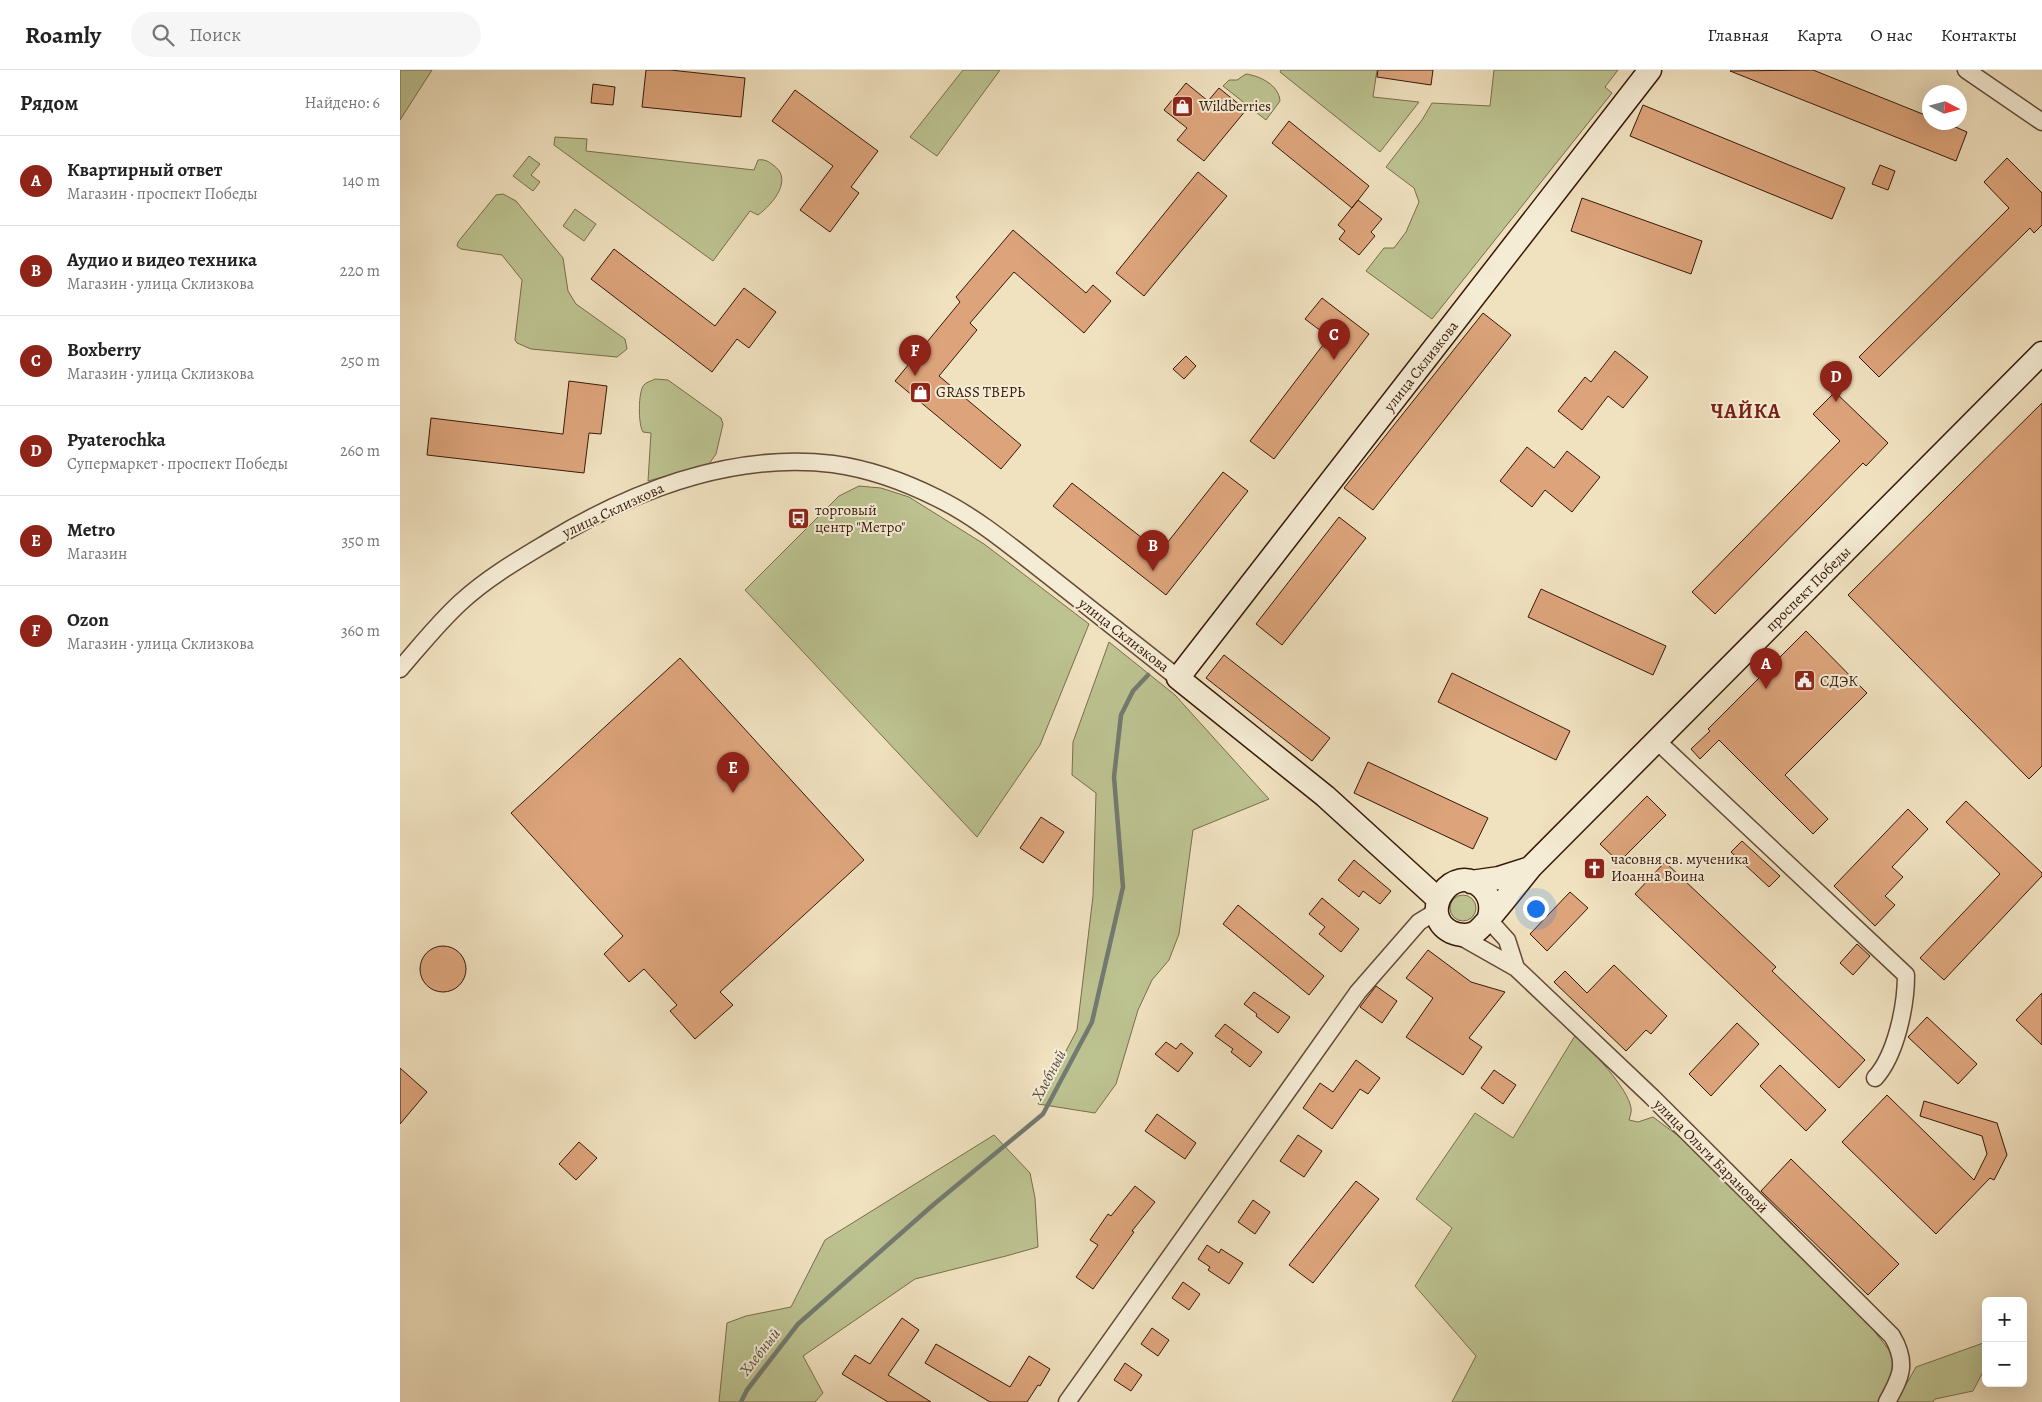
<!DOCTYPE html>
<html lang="ru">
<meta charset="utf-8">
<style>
:root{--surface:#fff;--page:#f6f6f6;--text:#222;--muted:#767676;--line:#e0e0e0;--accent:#8f2418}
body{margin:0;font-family:Alegreya,serif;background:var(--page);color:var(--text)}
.controls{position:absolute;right:15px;bottom:15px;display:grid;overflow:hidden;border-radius:8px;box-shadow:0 5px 20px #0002}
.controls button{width:45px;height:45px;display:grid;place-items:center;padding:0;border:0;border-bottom:1px solid var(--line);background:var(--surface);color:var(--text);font:25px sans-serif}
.compass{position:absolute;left:1522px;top:15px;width:45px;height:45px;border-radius:50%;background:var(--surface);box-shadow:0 5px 20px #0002;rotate:96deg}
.you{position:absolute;left:1135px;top:838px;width:18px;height:18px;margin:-12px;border:4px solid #fff;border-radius:50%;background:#1a73e8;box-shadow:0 0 0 8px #1a73e833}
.badge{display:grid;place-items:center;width:32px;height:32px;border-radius:50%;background:var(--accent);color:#fff;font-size:16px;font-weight:700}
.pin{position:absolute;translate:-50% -41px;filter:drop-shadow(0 1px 2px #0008)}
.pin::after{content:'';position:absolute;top:26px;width:18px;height:15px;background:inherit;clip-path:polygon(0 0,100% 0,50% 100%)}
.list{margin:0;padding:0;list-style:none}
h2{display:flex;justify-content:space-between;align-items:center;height:65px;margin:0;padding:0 20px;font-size:21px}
h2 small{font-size:16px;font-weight:400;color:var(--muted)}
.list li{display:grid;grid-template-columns:32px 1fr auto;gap:15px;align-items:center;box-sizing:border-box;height:90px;padding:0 20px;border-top:1px solid var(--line)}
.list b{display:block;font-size:19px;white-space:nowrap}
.list p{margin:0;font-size:16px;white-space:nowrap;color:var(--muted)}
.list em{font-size:16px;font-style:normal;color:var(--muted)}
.icon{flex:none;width:28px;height:28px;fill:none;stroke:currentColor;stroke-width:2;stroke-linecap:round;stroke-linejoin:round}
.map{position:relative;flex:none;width:1642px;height:1332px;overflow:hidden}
header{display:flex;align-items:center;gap:30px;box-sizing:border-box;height:70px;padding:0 25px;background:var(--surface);border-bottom:1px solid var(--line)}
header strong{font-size:24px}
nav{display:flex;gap:28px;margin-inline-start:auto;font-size:18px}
.search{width:350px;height:45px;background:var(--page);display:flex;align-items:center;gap:12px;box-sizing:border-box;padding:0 18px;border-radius:28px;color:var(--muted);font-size:19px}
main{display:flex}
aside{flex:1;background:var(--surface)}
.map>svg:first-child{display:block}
.green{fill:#bcc290;stroke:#7a6d4c}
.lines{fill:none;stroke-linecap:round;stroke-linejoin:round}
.stream{stroke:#737a71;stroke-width:4.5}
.building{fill:#dda47b;stroke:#371809}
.street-casing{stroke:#654a36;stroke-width:19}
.secondary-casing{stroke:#371809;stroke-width:25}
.street{stroke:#f5ecd5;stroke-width:16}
.secondary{stroke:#f5ecd5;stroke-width:22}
.labels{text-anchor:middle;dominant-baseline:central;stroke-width:4;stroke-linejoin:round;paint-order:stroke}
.poi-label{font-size:15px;fill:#371809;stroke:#f5ecd5;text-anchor:start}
.street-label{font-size:15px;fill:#371809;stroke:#f5ecd5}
.water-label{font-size:16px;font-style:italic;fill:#5a5146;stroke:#f5ecd5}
.district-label{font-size:20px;font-weight:bold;letter-spacing:1px;fill:#7a1f14;stroke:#f5ecd5}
</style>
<header>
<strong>Roamly</strong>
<div class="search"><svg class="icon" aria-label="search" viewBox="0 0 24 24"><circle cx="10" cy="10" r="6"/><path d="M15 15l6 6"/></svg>Поиск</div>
<nav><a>Главная</a><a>Карта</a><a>О нас</a><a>Контакты</a></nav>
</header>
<main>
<aside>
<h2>Рядом<small>Найдено: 6</small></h2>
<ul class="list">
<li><span class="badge">A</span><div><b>Квартирный ответ</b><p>Магазин · проспект Победы</p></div><em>140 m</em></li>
<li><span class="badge">B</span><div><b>Аудио и видео техника</b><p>Магазин · улица Склизкова</p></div><em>220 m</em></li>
<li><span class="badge">C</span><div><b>Boxberry</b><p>Магазин · улица Склизкова</p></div><em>250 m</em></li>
<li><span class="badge">D</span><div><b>Pyaterochka</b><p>Супермаркет · проспект Победы</p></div><em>260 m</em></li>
<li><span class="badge">E</span><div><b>Metro</b><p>Магазин</p></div><em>350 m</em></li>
<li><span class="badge">F</span><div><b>Ozon</b><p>Магазин · улица Склизкова</p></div><em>360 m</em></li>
</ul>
</aside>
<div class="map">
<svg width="1642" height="1332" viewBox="0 0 1642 1332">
<rect width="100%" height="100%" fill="#f0e1bf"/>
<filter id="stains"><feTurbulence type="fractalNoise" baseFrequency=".004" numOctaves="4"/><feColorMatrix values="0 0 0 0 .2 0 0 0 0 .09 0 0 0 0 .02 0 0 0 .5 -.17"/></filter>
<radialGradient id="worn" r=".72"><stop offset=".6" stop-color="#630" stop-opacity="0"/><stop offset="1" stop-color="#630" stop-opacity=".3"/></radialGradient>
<!-- green -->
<path class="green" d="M 0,0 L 32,0 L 0,50 Z
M 563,0 L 600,0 L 537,86 L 510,67 Z
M 881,0 L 977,0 L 973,27 L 1019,32 L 980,82 L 880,2 Z
M 1094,0 L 1218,0 L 1205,17 L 1212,23 L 1032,249 L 966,201 L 984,178 L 994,178 L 1006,162 L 1019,132 L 1014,118 L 986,97 L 1022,50 L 1032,33 L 1090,36 Z
M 846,4 C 860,6 879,15 880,31 L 866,50 L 823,16 L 829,10 L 837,10 Z
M 155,67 L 187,69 L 186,81 L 354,100 L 358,90 C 364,89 368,91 373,95 C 394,109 373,134 358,145 L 350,141 L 313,191 L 154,75 Z
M 129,86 L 140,94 L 131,105 L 140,112 L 133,121 L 113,106 Z
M 103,124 L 116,131 L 163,188 L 168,221 L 176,234 L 225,269 L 227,279 L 217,287 L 131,279 L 117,273 L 115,270 L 122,210 L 102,185 L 61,179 L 57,176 L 58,172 L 96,125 Z
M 175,139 L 196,154 L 184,171 L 163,156 Z
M 255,309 L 268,310 L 321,348 L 323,354 L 316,384 L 309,394 L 248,411 L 251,363 L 243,362 C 238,355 238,321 244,315 C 246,312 252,311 255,309 Z
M 459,416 L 481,418 L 509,427 L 584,474 L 689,554 L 640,675 L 577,767 L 345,520 L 439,426 Z
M 709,572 L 775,625 L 869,729 L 793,760 L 779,864 L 769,890 L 752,910 L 738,940 L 716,1014 L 695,1043 L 638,1034 L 677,960 L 693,826 L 696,723 L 672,705 L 673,672 Z
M1050 838a13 13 0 1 1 26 0a13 13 0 1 1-26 0Z
M 1176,964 C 1190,980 1228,1017 1231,1038 C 1232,1041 1230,1046 1229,1050 L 1238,1052 L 1253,1047 L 1296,1079 L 1464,1248 L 1489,1280 L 1493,1291 L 1492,1312 L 1480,1332 L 1052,1332 L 1076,1286 L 1015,1216 L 1052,1158 L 1016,1129 L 1075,1043 L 1113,1068 Z
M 594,1065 L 630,1103 L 635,1128 L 638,1177 L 606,1186 L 515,1209 L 403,1286 L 423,1323 L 415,1332 L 319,1332 L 327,1253 L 346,1246 L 391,1237 L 425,1170 Z
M 1586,1272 L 1586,1296 L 1573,1321 L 1535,1329 L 1533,1332 L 1496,1332 L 1516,1297 Z"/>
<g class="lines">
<!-- stream -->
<path class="stream" d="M 341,1332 L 347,1320 L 398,1254 L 533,1135 L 643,1044 L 692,952 L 723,817 L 714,707 L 721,645 L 733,621 L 748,605"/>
</g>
<!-- building -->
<path class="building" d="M 246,0 L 270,0 L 345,8 L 341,47 L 242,37 Z
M 978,0 L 1033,0 L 1031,15 L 977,7 Z
M 1413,0 L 1530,47 L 1530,52 L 1544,52 L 1567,62 L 1556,91 L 1330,1 Z
M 786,13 L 808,31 L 819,18 L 846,40 L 804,91 L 777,70 L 787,58 L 764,40 Z
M 193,14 L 215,17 L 213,35 L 191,33 Z
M 395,20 L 478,81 L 451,117 L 459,123 L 430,162 L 400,140 L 433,96 L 372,51 Z
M 1243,35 L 1445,118 L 1432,149 L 1230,66 Z
M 889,51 L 969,116 L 952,138 L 872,73 Z
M 1607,88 L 1642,123 L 1642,155 L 1634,163 L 1630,158 L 1479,307 L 1459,287 L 1609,138 L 1584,112 Z
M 1480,95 L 1495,101 L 1488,120 L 1472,114 Z
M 798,102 L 827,126 L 744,226 L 716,203 Z
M 1182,128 L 1302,171 L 1291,204 L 1171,161 Z
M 958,130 L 982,149 L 971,162 L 975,166 L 959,185 L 939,169 L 945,161 L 938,155 Z
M 613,160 L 686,223 L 693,215 L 711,231 L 684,263 L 614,202 L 570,253 L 577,260 L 539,306 L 621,375 L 601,399 L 495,311 L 560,232 L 556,227 Z
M 214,179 L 315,256 L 344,218 L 376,242 L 349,278 L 337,269 L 312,302 L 191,209 Z
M 922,228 L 969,264 L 874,389 L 850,371 L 929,267 L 905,249 Z
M 1083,243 L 1111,265 L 973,440 L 944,418 Z
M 1215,281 L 1248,307 L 1223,338 L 1208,326 L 1182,360 L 1158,341 L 1185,307 L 1191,312 Z
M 786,286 L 796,296 L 784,309 L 773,299 Z
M 169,311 L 207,316 L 201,364 L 189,363 L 184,403 L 27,385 L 31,348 L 163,364 Z
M 1435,322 L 1488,373 L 1466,396 L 1463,393 L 1315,544 L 1292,522 L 1440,371 L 1413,344 Z
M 1642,333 L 1642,696 L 1629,709 L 1448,525 Z
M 1127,377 L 1154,398 L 1167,381 L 1200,407 L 1172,442 L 1145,420 L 1132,437 L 1100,411 Z
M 823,402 L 848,421 L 766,525 L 653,436 L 672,413 L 760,482 Z
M 939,447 L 966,468 L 882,575 L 856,554 Z
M 1141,519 L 1266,576 L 1253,605 L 1128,547 Z
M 1406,561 L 1467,623 L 1385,705 L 1428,749 L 1413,764 L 1319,670 L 1300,689 L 1291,679 L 1310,661 L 1308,659 Z
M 824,585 L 930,668 L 912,691 L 806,608 Z
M 280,588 L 464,790 L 320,922 L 333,935 L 295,969 L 270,941 L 277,935 L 244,899 L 229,912 L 204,884 L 223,866 L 111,743 Z
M 1052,603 L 1170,661 L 1156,690 L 1038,632 Z
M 968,692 L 1088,748 L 1073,779 L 954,723 Z
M 1247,726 L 1266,745 L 1219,792 L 1200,774 Z
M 1566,731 L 1642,803 L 1642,806 L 1544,910 L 1520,888 L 1600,804 L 1546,752 Z
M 1508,739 L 1528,759 L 1492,797 L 1503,807 L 1485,826 L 1495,835 L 1475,856 L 1434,816 Z
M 641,747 L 664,762 L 643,793 L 620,778 Z
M 1342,771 L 1380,806 L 1369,817 L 1331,782 Z
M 954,790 L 991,821 L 980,834 L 963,821 L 959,827 L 938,810 Z
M 1265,792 L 1376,897 L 1372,901 L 1465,990 L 1439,1018 L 1235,824 Z
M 1170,822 L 1188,838 L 1147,881 L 1130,864 Z
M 922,828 L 959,859 L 941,882 L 919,864 L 925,857 L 909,844 Z
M 838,835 L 924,906 L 909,925 L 823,854 Z
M 1457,874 L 1470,886 L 1453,905 L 1440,893 Z
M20 899a23 23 0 1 1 46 0a23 23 0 1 1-46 0Z
M 1028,880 L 1071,912 L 1105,922 L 1069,968 L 1082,977 L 1063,1005 L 1006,967 L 1033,928 L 1006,908 Z
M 1214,895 L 1267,946 L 1251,964 L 1246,960 L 1226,981 L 1154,912 L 1165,901 L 1187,923 Z
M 976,916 L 997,931 L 982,953 L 960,937 Z
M 854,922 L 890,947 L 878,963 L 856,946 L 857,944 L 844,934 Z
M 1642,923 L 1642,975 L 1616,950 Z
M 1527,947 L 1577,994 L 1558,1014 L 1508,967 Z
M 1337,953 L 1359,974 L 1311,1026 L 1289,1004 Z
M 825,954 L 862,982 L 850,997 L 831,982 L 833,979 L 815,966 Z
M 766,972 L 776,979 L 781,973 L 793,983 L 778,1002 L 755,984 Z
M 956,990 L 980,1008 L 968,1024 L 960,1019 L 932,1059 L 903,1038 L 920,1013 L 933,1022 Z
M 1380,995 L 1426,1040 L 1406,1061 L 1360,1016 Z
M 0,998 L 27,1022 L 0,1054 Z
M 1094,1000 L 1116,1015 L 1103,1034 L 1081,1018 Z
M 1487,1025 L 1574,1110 L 1587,1084 L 1582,1066 L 1520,1046 L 1524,1031 L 1597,1053 L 1607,1085 L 1594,1110 L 1590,1108 L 1536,1164 L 1442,1072 Z
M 757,1044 L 796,1073 L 785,1089 L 745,1061 Z
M 898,1065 L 922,1081 L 904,1107 L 880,1091 Z
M 179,1072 L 197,1088 L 176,1110 L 159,1094 Z
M 1391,1089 L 1499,1194 L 1468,1225 L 1361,1121 Z
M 956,1111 L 979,1129 L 913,1213 L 889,1195 Z
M 735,1116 L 755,1132 L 732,1161 L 734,1162 L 693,1219 L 676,1207 L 698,1175 L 690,1170 L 708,1144 L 711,1146 Z
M 853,1130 L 870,1142 L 855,1164 L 838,1152 Z
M 807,1175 L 819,1183 L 821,1179 L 843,1193 L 829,1214 L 808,1200 L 810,1197 L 798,1189 Z
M 783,1212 L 800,1224 L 789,1240 L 772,1228 Z
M 502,1248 L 519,1260 L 488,1305 L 531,1332 L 488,1332 L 442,1304 L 455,1285 L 470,1294 Z
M 752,1258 L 769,1270 L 758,1286 L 741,1274 Z
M 536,1274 L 610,1317 L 629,1286 L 650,1299 L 640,1316 L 638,1315 L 627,1332 L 590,1332 L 525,1293 Z
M 725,1293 L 742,1305 L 731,1321 L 714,1310 Z"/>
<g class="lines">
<defs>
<path id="street" d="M 1566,0 L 1642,52
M 0,599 C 20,576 39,552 61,532 C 87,508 118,490 148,472 C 232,421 332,382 433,394 C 469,399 505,412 537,428 C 578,448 613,478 649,506 C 692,540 735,574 778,608
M 1256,670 L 1506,905 C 1506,936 1496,985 1475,1008
M 1088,849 L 1107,870 L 1116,898
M 1056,864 L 1116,898 L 1252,1027 L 1492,1266 C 1508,1293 1501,1307 1487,1332
M 667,1332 L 958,922 L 1019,852 L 1037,841"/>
<path id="secondary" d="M 1071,812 L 1099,808 L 1130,798
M 1038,829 L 925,726 L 778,608 L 1250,0
M 1089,847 C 1092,836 1090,826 1082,818 C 1053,790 1016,844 1051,862 C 1058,865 1067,866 1074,863 C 1083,859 1121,809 1131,797 L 1642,283"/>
</defs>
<!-- street casing -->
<use href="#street" class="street-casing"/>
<!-- secondary casing -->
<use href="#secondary" class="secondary-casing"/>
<!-- street -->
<use href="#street" class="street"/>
<!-- secondary -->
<use href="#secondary" class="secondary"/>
</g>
<!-- icons -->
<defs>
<symbol id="shop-square" viewBox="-11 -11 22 22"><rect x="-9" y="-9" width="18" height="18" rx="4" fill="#8f2418" stroke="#f5ecd5"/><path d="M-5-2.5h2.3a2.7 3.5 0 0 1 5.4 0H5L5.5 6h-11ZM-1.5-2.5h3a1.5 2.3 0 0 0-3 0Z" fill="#fff"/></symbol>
<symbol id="bus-square" viewBox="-11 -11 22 22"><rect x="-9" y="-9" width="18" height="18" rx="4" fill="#8f2418" stroke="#f5ecd5"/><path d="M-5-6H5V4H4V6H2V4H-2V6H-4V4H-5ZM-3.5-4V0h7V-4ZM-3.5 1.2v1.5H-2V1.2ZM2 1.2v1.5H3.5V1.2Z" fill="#fff"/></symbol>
<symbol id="civic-square" viewBox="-11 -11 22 22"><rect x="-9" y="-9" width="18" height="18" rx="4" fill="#8f2418" stroke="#f5ecd5"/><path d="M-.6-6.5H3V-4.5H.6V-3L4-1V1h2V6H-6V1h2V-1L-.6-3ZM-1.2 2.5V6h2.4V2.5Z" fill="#fff"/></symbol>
<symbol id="church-square" viewBox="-11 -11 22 22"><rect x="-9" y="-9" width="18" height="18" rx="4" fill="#8f2418" stroke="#f5ecd5"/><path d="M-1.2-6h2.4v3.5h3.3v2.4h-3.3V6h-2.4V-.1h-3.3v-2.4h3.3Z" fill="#fff"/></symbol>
</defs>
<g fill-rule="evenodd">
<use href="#shop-square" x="770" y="24" width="25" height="25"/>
<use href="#shop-square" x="508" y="310" width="25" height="25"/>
<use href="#bus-square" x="386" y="436" width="25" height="25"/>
<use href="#civic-square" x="1392" y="598" width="25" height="25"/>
<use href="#church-square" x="1182" y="786" width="25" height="25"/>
</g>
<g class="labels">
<!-- poi labels -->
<g class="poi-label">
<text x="799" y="36">Wildberries</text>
<text x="536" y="322">GRASS ТВЕРЬ</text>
<text x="415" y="440">торговый<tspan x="415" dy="17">центр "Метро"</tspan></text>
<text x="1420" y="611">СДЭК</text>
<text x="1211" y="789">часовня св. мученика<tspan x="1211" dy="17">Иоанна Воина</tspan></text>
</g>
<!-- street labels -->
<g class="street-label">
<text transform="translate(1021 296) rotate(-52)">улица Склизкова</text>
<text transform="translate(213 440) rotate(-25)">улица Склизкова</text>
<text transform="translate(1408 519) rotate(-45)">проспект Победы</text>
<text transform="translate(724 565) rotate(38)">улица Склизкова</text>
<text transform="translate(1311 1086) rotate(45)">улица Ольги Барановой</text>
</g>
<!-- water labels -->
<g class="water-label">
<text transform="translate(649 1005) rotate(-62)">Хлебный</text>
<text transform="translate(360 1282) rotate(-52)">Хлебный</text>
</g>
<!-- district labels -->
<g class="district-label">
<text x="1346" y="341">ЧАЙКА</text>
</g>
</g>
<rect width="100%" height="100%" filter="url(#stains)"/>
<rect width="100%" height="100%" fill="url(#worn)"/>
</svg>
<div class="controls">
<button>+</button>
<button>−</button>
</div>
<svg class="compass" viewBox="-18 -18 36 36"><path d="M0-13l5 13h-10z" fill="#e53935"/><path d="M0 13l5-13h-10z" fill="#767676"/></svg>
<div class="you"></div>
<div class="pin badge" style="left:1366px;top:619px">A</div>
<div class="pin badge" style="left:753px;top:501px">B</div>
<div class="pin badge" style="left:934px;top:290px">C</div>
<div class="pin badge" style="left:1436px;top:332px">D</div>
<div class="pin badge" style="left:333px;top:723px">E</div>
<div class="pin badge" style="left:515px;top:306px">F</div>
</div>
</main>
